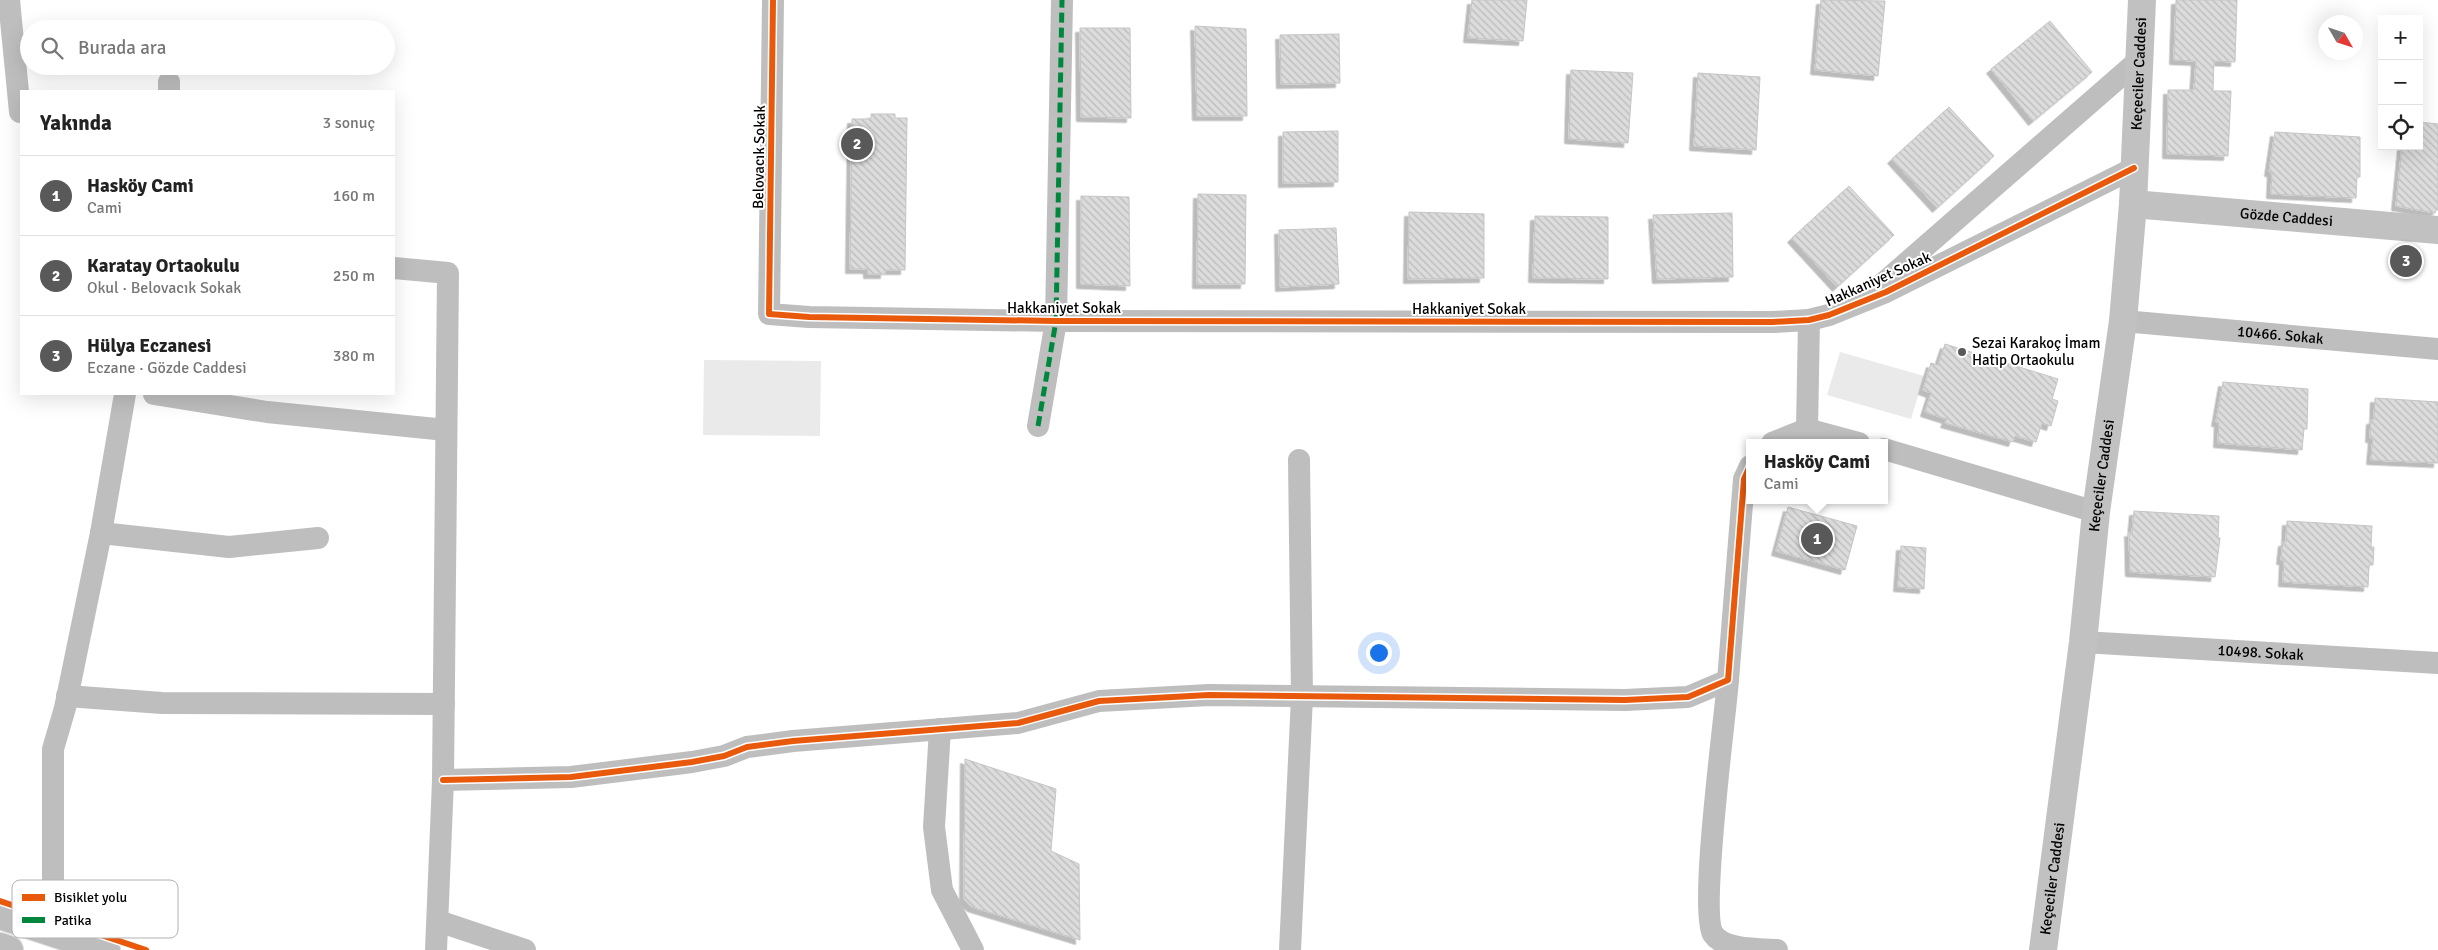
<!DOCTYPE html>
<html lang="tr">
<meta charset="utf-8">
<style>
:root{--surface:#fff;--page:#f2f2f2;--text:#222;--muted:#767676;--line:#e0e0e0;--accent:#595959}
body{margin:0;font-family:Signika,sans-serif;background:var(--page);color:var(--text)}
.controls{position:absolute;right:15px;top:15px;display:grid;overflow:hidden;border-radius:0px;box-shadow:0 5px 20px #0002}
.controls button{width:45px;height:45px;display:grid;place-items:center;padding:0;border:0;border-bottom:1px solid var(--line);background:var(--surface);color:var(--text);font:25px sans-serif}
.compass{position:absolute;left:2318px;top:15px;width:45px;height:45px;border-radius:50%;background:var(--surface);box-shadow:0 5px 20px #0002;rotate:129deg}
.you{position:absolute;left:1378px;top:652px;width:18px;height:18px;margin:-12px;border:4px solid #fff;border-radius:50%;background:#1a73e8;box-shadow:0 0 0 8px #1a73e833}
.badge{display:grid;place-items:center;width:32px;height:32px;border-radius:50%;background:var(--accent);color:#fff;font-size:16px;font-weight:700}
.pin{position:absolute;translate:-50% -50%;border:2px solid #fff;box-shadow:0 1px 5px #0006}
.popup{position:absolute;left:1746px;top:439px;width:142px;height:65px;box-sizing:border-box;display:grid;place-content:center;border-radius:0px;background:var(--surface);filter:drop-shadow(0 1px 4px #0005);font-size:16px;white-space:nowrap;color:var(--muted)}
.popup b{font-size:19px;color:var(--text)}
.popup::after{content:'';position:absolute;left:50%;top:100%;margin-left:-10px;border:10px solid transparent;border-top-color:var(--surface)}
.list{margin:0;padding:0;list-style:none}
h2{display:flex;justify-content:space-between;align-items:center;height:65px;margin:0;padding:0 20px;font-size:21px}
h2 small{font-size:16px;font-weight:400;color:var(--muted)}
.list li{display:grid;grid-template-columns:32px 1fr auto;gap:15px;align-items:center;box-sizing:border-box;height:80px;padding:0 20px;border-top:1px solid var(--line)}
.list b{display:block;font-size:19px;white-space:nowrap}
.list p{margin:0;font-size:16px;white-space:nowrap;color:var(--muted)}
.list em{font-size:16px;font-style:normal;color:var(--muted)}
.icon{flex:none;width:28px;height:28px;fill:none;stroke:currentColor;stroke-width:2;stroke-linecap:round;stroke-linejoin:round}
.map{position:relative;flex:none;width:2438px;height:950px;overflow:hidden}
.search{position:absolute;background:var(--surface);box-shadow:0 5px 20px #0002;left:20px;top:20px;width:375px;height:55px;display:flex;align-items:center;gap:12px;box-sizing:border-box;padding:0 18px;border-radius:28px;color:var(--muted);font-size:19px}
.panel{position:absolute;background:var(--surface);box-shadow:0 5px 20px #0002;left:20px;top:90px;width:375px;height:305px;border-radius:0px}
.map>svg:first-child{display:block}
.green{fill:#eaeaea}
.building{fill:url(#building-back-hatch);stroke:#c5c5c5;filter:url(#shadow)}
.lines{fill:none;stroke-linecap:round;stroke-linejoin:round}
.highway-casing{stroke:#dbdbdb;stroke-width:30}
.street{stroke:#bebebe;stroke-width:22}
.secondary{stroke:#c1c1c1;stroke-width:28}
.highway{stroke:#bdbdbd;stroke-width:28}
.quiet{stroke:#00873e;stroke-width:5;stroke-dasharray:10 5;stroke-linecap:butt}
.cycleway-casing{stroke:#fff;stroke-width:9}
.cycleway{stroke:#e8590c;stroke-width:6}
.poi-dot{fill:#595959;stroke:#fff;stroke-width:2}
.labels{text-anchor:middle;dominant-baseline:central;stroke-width:4;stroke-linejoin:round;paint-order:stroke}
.street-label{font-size:15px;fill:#000;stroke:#fff}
.poi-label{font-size:15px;fill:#000;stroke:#fff;text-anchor:start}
.key{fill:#fff;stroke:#b2b2b2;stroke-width:1}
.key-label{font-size:14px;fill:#000}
</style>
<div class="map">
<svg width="2438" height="950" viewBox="0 0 2438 950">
<defs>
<pattern id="building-back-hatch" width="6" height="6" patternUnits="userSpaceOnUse" patternTransform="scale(1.25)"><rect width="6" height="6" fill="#dcdcdc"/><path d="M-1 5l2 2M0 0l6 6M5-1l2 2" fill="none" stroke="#bbb"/></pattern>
<filter id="shadow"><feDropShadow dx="-4.5" dy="4.5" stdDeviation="0" flood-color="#0004"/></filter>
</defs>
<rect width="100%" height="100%" fill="#fff"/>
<!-- green -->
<path class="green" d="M 1840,352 L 1924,376 L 1911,419 L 1827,395 Z
M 704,360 L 821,361 L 820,436 L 703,435 Z"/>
<!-- building -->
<path class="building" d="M 1472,0 L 1527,0 L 1523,41 L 1468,38 Z
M 1821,0 L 1885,1 L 1878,76 L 1815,70 Z
M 2176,0 L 2237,0 L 2235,62 L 2214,61 L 2213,91 L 2231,91 L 2228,156 L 2167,154 L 2168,90 L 2194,90 L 2196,61 L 2174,60 Z
M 2050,21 L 2092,72 L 2033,121 L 1991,69 Z
M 1195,26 L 1246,29 L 1247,116 L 1197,116 Z
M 1080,28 L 1130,28 L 1131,118 L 1081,117 Z
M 1339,34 L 1340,83 L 1281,84 L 1280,35 Z
M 1571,70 L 1633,73 L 1628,143 L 1569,139 Z
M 1698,73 L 1760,77 L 1756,150 L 1694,146 Z
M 1949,107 L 1994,156 L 1937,208 L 1892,159 Z
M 871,114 L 895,114 L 895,118 L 907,118 L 905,270 L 885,270 L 885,274 L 868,274 L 868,269 L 850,269 L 852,119 L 871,119 Z
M 2419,122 L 2438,124 L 2438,210 L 2436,210 L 2435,213 L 2396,206 L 2402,146 L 2419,146 Z
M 1338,131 L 1338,182 L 1283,183 L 1283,132 Z
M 2275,132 L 2360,137 L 2360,177 L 2357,177 L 2356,198 L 2271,194 L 2272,172 L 2269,172 Z
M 1849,186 L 1894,235 L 1837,287 L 1792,238 Z
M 1198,194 L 1246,195 L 1245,284 L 1197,284 Z
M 1081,196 L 1129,197 L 1130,286 L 1081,284 Z
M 1409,212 L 1484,214 L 1484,278 L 1408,279 Z
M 1732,213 L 1733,277 L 1657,279 L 1653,215 Z
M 1535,216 L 1608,217 L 1608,279 L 1533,278 Z
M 1336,228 L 1339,284 L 1280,287 L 1279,230 Z
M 1945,344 L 2058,379 L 2052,399 L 2058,401 L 2051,426 L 2042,423 L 2036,442 L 2015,436 L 2013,442 L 1945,423 L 1947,419 L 1925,412 L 1931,393 L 1923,390 L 1931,363 L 1938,365 Z
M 2223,382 L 2308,389 L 2307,429 L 2304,429 L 2302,450 L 2218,443 L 2219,422 L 2216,422 Z
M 2375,398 L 2438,402 L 2438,463 L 2371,460 L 2373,438 L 2370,438 L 2371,420 L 2374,420 Z
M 1788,507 L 1857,526 L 1845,570 L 1776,551 Z
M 2134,511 L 2219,516 L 2218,538 L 2220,538 L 2215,577 L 2130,572 L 2129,532 L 2132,533 Z
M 2287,521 L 2372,526 L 2371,547 L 2374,547 L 2373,565 L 2369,565 L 2368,587 L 2283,582 L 2284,560 L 2281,560 L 2283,542 L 2286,542 Z
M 1901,546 L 1926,548 L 1924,589 L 1898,587 Z
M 965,759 L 1056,789 L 1051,851 L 1079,864 L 1080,940 L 972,907 L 964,900 Z"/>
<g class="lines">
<defs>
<path id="highway" d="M 0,915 L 106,950
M 0,947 L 9,950"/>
</defs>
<!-- highway casing -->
<use href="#highway" class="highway-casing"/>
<!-- street -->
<g class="street">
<path d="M 9,0 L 20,112"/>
<path d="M 773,0 L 769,314 L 809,317 L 1056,321 L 1773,322 L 1809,320 L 1829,315 L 1886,292 L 2134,168"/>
<path d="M 169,91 L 169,82"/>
<path d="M 394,268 L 448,273 L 443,780 L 436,950"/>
<path d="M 1880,286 L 2139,60"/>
<path d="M 1809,320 L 1807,429 L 1859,443"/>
<path id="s1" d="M 2123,321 L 2438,349"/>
<path d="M 154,394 L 267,412 L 446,430"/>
<path d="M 1038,426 L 1056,321 L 1062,0"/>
<path d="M 1772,443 L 1807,429"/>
<path d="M 1884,449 L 2096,512"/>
<path d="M 101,533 L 229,547 L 318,538"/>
<path id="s2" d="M 2083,642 L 2438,663"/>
<path d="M 1728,680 C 1725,720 1699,910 1713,934 C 1724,950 1757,949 1777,950"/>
<path d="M 67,696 L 162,703 L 444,704"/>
<path d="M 940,729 L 934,827 L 942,890 L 973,950"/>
<path d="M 443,780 L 571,777 L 692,762 L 724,756 L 747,747 L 793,741 L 1018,723 L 1099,701 L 1209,695 L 1625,700 L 1688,697 L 1728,680 L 1744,479 L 1750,466"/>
<path d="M 438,921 L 525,950"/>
<path d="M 53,932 L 53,749 L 65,708 L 101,533 L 125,394"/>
<path d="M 1290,950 L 1302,697 L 1299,460"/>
</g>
<!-- secondary -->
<g class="secondary">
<path id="s3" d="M 2133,204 L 2438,230"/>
<path id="s4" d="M 2043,950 L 2083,642 L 2096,512 L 2123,321 L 2133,204 L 2142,0"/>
</g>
<!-- highway -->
<use href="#highway" class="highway"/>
<!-- quiet -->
<path class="quiet" d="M 1038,426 L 1056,321 L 1062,0"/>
<defs>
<path id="cycleway" d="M 773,0 L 769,314 L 809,317 L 1056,321 L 1773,322 L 1809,320 L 1829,315 L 1886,292 L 2134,168
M 443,780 L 571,777 L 692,762 L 724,756 L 747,747 L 793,741 L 1018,723 L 1099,701 L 1209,695 L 1625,700 L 1688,697 L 1728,680 L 1744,479 L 1750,466
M 0,901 L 146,950"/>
</defs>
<!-- cycleway casing -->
<use href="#cycleway" class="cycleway-casing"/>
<!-- cycleway -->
<use href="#cycleway" class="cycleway"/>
</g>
<!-- markers -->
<circle class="poi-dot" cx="1962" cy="352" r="5"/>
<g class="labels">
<!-- street labels -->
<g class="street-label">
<text stroke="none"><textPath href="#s4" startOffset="882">Keçeciler Caddesi</textPath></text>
<text transform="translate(759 157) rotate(-89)">Belovacık Sokak</text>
<text stroke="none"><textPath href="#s3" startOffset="154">Gözde Caddesi</textPath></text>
<text transform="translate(1878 279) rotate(-24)">Hakkaniyet Sokak</text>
<text x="1064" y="308">Hakkaniyet Sokak</text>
<text x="1469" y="309">Hakkaniyet Sokak</text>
<text stroke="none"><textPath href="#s1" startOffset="158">10466. Sokak</textPath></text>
<text stroke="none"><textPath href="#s4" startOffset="478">Keçeciler Caddesi</textPath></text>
<text stroke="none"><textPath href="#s2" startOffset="178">10498. Sokak</textPath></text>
<text stroke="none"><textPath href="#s4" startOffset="72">Keçeciler Caddesi</textPath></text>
</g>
<!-- poi labels -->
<g class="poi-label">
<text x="1972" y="343">Sezai Karakoç İmam<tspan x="1972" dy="17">Hatip Ortaokulu</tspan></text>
</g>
</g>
<!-- legend -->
<rect x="12" y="880" width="166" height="58" rx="8" class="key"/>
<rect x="22" y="894" width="23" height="7" fill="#e8590c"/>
<rect x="22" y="917" width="23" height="6" fill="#00873e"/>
<g class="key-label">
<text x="54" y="902">Bisiklet yolu</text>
<text x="54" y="925">Patika</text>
</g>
</svg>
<div class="controls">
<button>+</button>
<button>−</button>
<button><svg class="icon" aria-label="locate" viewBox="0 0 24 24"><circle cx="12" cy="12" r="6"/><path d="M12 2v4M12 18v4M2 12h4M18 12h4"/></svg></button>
</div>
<svg class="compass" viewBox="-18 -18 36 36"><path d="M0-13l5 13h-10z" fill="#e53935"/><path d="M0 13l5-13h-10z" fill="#767676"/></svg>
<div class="you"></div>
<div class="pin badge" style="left:1817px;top:539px">1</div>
<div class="popup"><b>Hasköy Cami</b>Cami</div>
<div class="pin badge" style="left:857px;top:144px">2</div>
<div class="pin badge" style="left:2406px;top:261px">3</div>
<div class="search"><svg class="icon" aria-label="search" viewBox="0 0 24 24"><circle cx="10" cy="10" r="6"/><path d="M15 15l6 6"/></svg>Burada ara</div>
<section class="panel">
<h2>Yakında<small>3 sonuç</small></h2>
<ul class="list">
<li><span class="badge">1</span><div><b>Hasköy Cami</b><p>Cami</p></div><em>160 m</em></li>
<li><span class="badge">2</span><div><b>Karatay Ortaokulu</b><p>Okul · Belovacık Sokak</p></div><em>250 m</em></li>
<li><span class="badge">3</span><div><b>Hülya Eczanesi</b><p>Eczane · Gözde Caddesi</p></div><em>380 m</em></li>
</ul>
</section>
</div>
